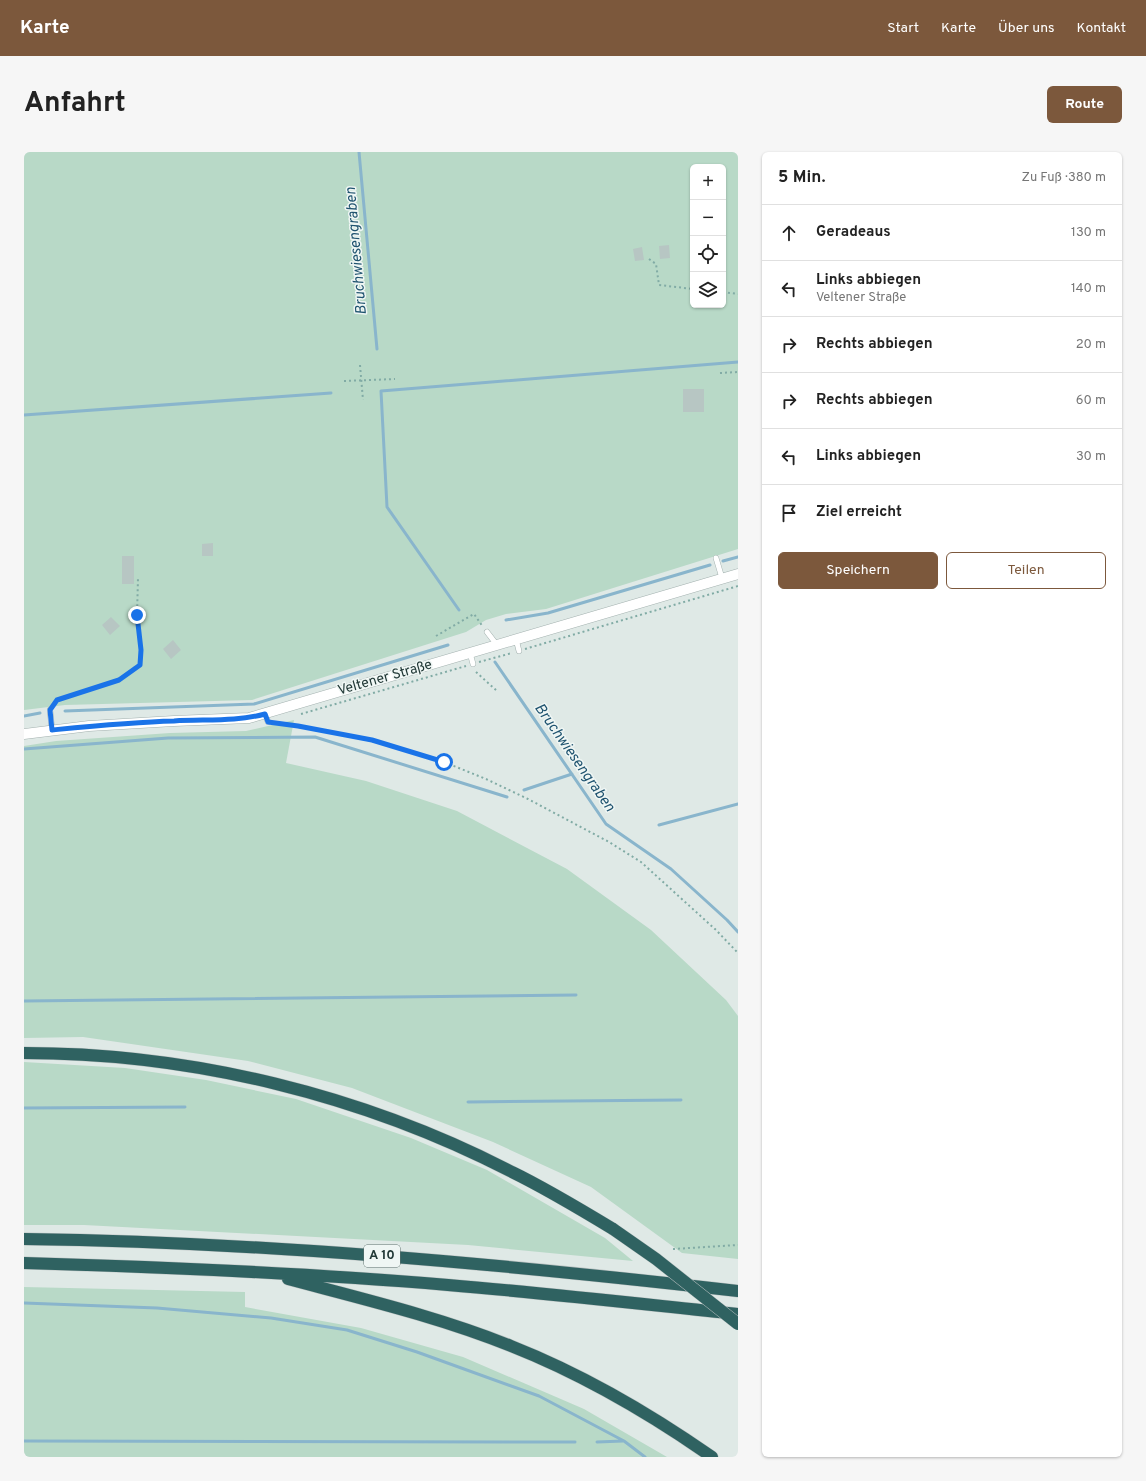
<!DOCTYPE html>
<html lang="de">
<meta charset="utf-8">
<style>
:root{--surface:#fff;--page:#f6f6f6;--text:#222;--muted:#767676;--line:#e0e0e0;--accent:#7c583c}
body{margin:0;font-family:Overpass,sans-serif;background:var(--page);color:var(--text)}
.controls{position:absolute;right:12px;top:12px;display:grid;overflow:hidden;border-radius:6px;box-shadow:0 1px 3px #0004}
.controls button{width:36px;height:36px;display:grid;place-items:center;padding:0;border:0;border-bottom:1px solid var(--line);background:var(--surface);color:var(--text);font:20px sans-serif}
.stop{position:absolute;width:12px;height:12px;margin:-9px;border:3px solid #1a73e8;border-radius:50%;background:#fff}
.stop.end{background:#1a73e8;border-color:#fff;box-shadow:0 1px 4px #0008}
.list{margin:0;padding:0;list-style:none}
h2{display:flex;justify-content:space-between;align-items:center;height:52px;margin:0;padding:0 16px;font-size:17px}
h2 small{font-size:13px;font-weight:400;color:var(--muted)}
.list li{display:grid;grid-template-columns:26px 1fr auto;gap:12px;align-items:center;box-sizing:border-box;height:56px;padding:0 16px;border-top:1px solid var(--line)}
.list b{display:block;font-size:15px;white-space:nowrap}
.list p{margin:0;font-size:13px;white-space:nowrap;color:var(--muted)}
.list em{font-size:13px;font-style:normal;color:var(--muted)}
.actions{display:flex;gap:8px;padding:12px 16px}
.actions a{flex:1;padding:9px 0;border:1px solid var(--accent);border-radius:6px;text-align:center;font-size:14px;color:var(--accent)}
.actions .main{background:var(--accent);color:#fff}
.icon{flex:none;width:22px;height:22px;fill:none;stroke:currentColor;stroke-width:2;stroke-linecap:round;stroke-linejoin:round}
.map{position:relative;flex:none;width:714px;height:1305px;overflow:hidden;border-radius:6px}
header{display:flex;align-items:center;gap:24px;box-sizing:border-box;height:56px;padding:0 20px;background:var(--accent);color:#fff}
header strong{font-size:19px}
nav{display:flex;gap:22px;margin-inline-start:auto;font-size:14px}
.intro{display:flex;align-items:center;justify-content:space-between;box-sizing:border-box;height:96px;padding:0 24px}
h1{margin:0;font-size:28px}
.button{padding:10px 18px;border-radius:6px;background:var(--accent);color:#fff;font-size:14px;font-weight:700}
main{display:flex;gap:24px;padding:0 24px}
aside{flex:1;background:var(--surface);border-radius:6px;box-shadow:0 1px 3px #0004}
.map>svg:first-child{display:block}
.green{fill:#b8d9c7;fill-rule:evenodd}
.lines{fill:none;stroke-linecap:round;stroke-linejoin:round}
.stream{stroke:#89b5cc;stroke-width:3}
.building{fill:#b7c6c3}
.lane-casing{stroke:#a2b0ae;stroke-width:6}
.street-casing{stroke:#a2b0ae;stroke-width:11}
.highway-casing{stroke:#bcc3c3;stroke-width:13}
.path{stroke:#81aba5;stroke-width:2;stroke-dasharray:2 3;stroke-linecap:butt}
.lane{stroke:#fff;stroke-width:5}
.street{stroke:#fff;stroke-width:10}
.highway{stroke:#2f6261;stroke-width:12}
.highway-bridge-casing{stroke:#bcc3c3;stroke-width:13;stroke-linecap:butt}
.highway-bridge{stroke:#2f6261;stroke-width:12}
.route{stroke:#1a73e8;stroke-width:5}
.labels{text-anchor:middle;dominant-baseline:central;stroke-width:3;stroke-linejoin:round;paint-order:stroke}
.shield{fill:#eff6f4;stroke:#5f716f;stroke-width:1}
.shield-label{font-size:13px;font-weight:bold;fill:#213836}
.street-label{font-size:14px;fill:#213836;stroke:#eff6f4}
.water-label{font-size:15px;font-style:italic;fill:#1f536f;stroke:#eff6f4}
</style>
<header>
<strong>Karte</strong>
<nav><a>Start</a><a>Karte</a><a>Über uns</a><a>Kontakt</a></nav>
</header>
<div class="intro"><h1>Anfahrt</h1><a class="button">Route</a></div>
<main>
<div class="map">
<svg width="714" height="1305" viewBox="0 0 714 1305">
<rect width="100%" height="100%" fill="#dfe9e6"/>
<!-- green -->
<path class="green" d="M 0,0 L 714,0 L 714,397 L 522,457 L 482,462 L 462,468 L 442,480 L 228,548 L 41,553 L 0,558 ZM 669,15 L 699,15 L 699,153 L 669,153 Z
M 270,568 L 262,611 L 342,629 L 433,659 L 543,717 L 627,778 L 702,848 L 714,864 L 714,1107 L 658,1101 L 567,1035 L 469,990 L 328,936 L 224,909 L 59,885 L 0,886 L 0,594 L 32,589 L 146,581 L 222,579 Z
M 0,910 L 101,916 L 182,928 L 272,947 L 387,986 L 463,1018 L 581,1086 L 609,1109 L 444,1093 L 60,1073 L 0,1073 Z
M 0,1135 L 221,1140 L 221,1155 L 337,1176 L 439,1205 L 560,1257 L 643,1305 L 0,1305 Z"/>
<g class="lines">
<!-- stream -->
<path class="stream" d="M 335,0 L 353,197
M 0,263 L 307,241
M 699,409 L 714,405
M 435,458 L 363,355 L 357,239 L 714,210
M 482,468 L 524,461 L 686,413
M 471,510 L 582,672 L 647,717 L 703,768 L 714,780
M 41,559 L 230,552 L 424,493
M 0,564 L 16,561
M 0,597 L 144,586 L 291,585 L 483,645
M 500,638 L 548,622
M 635,673 L 714,652
M 0,849 L 552,843
M 444,950 L 657,948
M 0,956 L 161,955
M 0,1151 L 133,1156 L 247,1166 L 323,1178 L 393,1200 L 515,1244 L 600,1289 L 621,1305
M 0,1289 L 551,1290
M 573,1290 L 599,1289"/>
</g>
<!-- building -->
<path class="building" d="M 645,93 L 646,106 L 636,107 L 635,94 Z
M 618,95 L 620,108 L 611,109 L 609,97 Z
M 659,237 L 680,237 L 680,260 L 659,260 Z
M 189,391 L 189,404 L 178,404 L 178,392 Z
M 98,404 L 110,404 L 110,432 L 98,432 Z
M 87,465 L 96,474 L 86,483 L 78,473 Z
M 149,488 L 157,498 L 147,507 L 139,497 Z"/>
<g class="lines">
<defs>
<path id="lane" d="M 692,406 L 698,426
M 463,480 L 473,493
M 492,487 L 495,499
M 446,501 L 449,512
M 26,558 L 28,578
M 241,562 L 244,570"/>
<path id="street" d="M 0,582 L 65,574 L 150,569 L 225,566 L 714,422"/>
<path id="highway" d="M 0,901 C 168,901 339,943 488,1020 C 523,1037 556,1057 589,1077
M 0,1087 C 239,1090 477,1112 714,1139
M 0,1111 C 141,1115 283,1121 424,1133 C 521,1141 617,1152 714,1162
M 264,1127 C 339,1147 415,1165 487,1194 C 558,1222 625,1261 688,1305"/>
</defs>
<!-- lane casing -->
<use href="#lane" class="lane-casing"/>
<!-- street casing -->
<use href="#street" class="street-casing"/>
<!-- highway casing -->
<use href="#highway" class="highway-casing"/>
<!-- path -->
<path class="path" d="M 625,107 L 632,112 L 635,133 L 669,137
M 699,140 L 714,142
M 336,213 L 339,248
M 696,221 L 714,220
M 320,229 L 371,227
M 412,484 L 450,462 L 459,475
M 501,497 L 714,434
M 455,510 L 488,501
M 452,520 L 473,539
M 30,552 L 33,548 L 95,528 L 116,513 L 117,497 L 113,463 L 114,426
M 277,562 L 442,514
M 250,571 L 274,574 L 348,589 L 420,610 L 462,627 L 504,647 L 585,690 L 617,710 L 692,778 L 714,801
M 649,1097 L 714,1093"/>
<!-- lane -->
<use href="#lane" class="lane"/>
<!-- street -->
<use href="#street" class="street"/>
<!-- highway -->
<use href="#highway" class="highway"/>
<defs>
<path id="highway-bridge" d="M 589,1077 L 632,1107 L 714,1172"/>
</defs>
<!-- highway-bridge casing -->
<use href="#highway-bridge" class="highway-bridge-casing"/>
<!-- highway-bridge -->
<use href="#highway-bridge" class="highway-bridge"/>
</g>
<g class="lines">
<!-- route -->
<path class="route" d="M 113,463 L 117,498 L 116,513 L 95,528 L 33,548 L 26,558 L 28,578 C 69,574 109,570 150,569 C 181,567 211,570 241,562 L 244,570 L 274,574 L 348,588 L 420,610"/>
</g>
<g class="labels">
<!-- shield labels -->
<rect class="shield" x="340" y="1093" width="36" height="22" rx="3"/>
<g class="shield-label">
<text x="358" y="1104">A 10</text>
</g>
<!-- street labels -->
<g class="street-label">
<text transform="translate(361 526) rotate(-16)">Veltener Straße</text>
</g>
<!-- water labels -->
<g class="water-label">
<text transform="translate(333 99) rotate(-95)">Bruchwiesengraben</text>
<text transform="translate(550 606) rotate(55)">Bruchwiesengraben</text>
</g>
</g>
</svg>
<div class="controls">
<button>+</button>
<button>−</button>
<button><svg class="icon" aria-label="locate" viewBox="0 0 24 24"><circle cx="12" cy="12" r="6"/><path d="M12 2v4M12 18v4M2 12h4M18 12h4"/></svg></button>
<button><svg class="icon" aria-label="layers" viewBox="0 0 24 24"><path d="M12 4l9 5-9 5-9-5zM3 14l9 5 9-5"/></svg></button>
</div>
<div class="stop" style="left:420px;top:610px"></div>
<div class="stop end" style="left:113px;top:463px"></div>
</div>
<aside>
<h2>5 Min.<small>Zu Fuß · 380 m</small></h2>
<ul class="list">
<li><svg class="icon" aria-label="ahead" viewBox="0 0 24 24"><path d="M12 20V5M6 11l6-6 6 6"/></svg><div><b>Geradeaus</b></div><em>130 m</em></li>
<li><svg class="icon" aria-label="left" viewBox="0 0 24 24"><path d="M17 20v-9H6M10 6l-5 5 5 5"/></svg><div><b>Links abbiegen</b><p>Veltener Straße</p></div><em>140 m</em></li>
<li><svg class="icon" aria-label="right" viewBox="0 0 24 24"><path d="M7 20v-9h11M14 6l5 5-5 5"/></svg><div><b>Rechts abbiegen</b></div><em>20 m</em></li>
<li><svg class="icon" aria-label="right" viewBox="0 0 24 24"><path d="M7 20v-9h11M14 6l5 5-5 5"/></svg><div><b>Rechts abbiegen</b></div><em>60 m</em></li>
<li><svg class="icon" aria-label="left" viewBox="0 0 24 24"><path d="M17 20v-9H6M10 6l-5 5 5 5"/></svg><div><b>Links abbiegen</b></div><em>30 m</em></li>
<li><svg class="icon" aria-label="arrive" viewBox="0 0 24 24"><path d="M6 21V4h12l-3 4 3 4H6"/></svg><div><b>Ziel erreicht</b></div></li>
</ul>
<div class="actions"><a class="main">Speichern</a><a>Teilen</a></div>
</aside>
</main>
